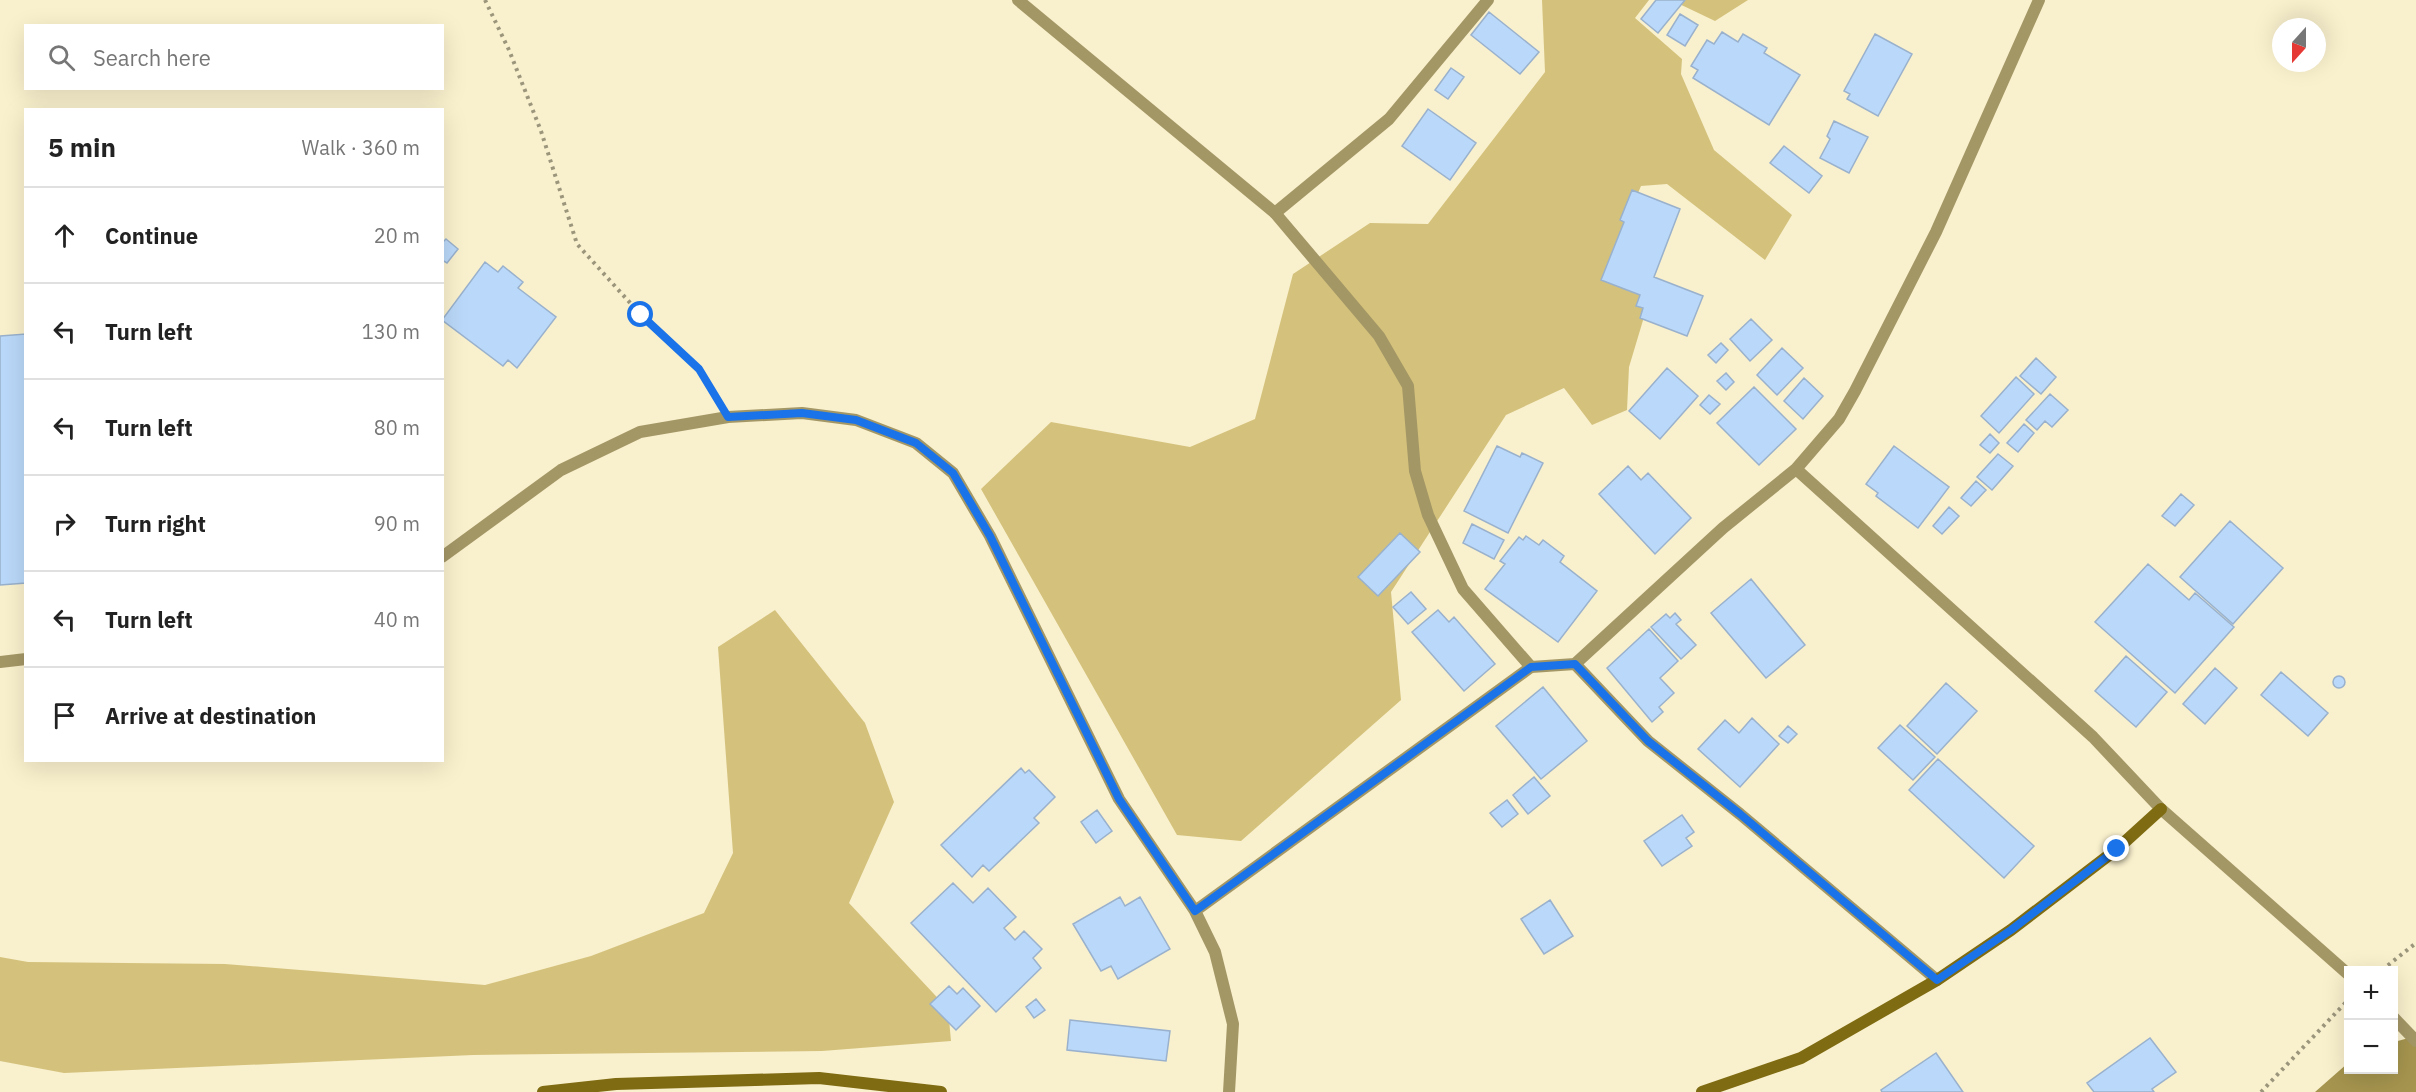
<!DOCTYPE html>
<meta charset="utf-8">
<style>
:root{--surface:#fff;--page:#f2f2f2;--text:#222;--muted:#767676;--line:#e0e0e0}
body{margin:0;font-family:"IBM Plex Sans",sans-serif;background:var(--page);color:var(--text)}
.controls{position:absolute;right:18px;bottom:18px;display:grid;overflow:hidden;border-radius:0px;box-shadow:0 6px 24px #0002}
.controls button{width:54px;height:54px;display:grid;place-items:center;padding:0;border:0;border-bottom:2px solid var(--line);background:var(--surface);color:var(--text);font:30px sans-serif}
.compass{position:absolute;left:2272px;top:18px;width:54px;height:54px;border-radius:50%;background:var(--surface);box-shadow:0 6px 24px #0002;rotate:201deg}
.stop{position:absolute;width:18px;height:18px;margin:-14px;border:4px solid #1a73e8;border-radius:50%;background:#fff}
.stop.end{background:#1a73e8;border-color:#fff;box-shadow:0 2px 6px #0008}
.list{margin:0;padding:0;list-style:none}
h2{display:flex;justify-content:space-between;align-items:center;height:78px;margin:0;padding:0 24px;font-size:26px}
h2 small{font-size:20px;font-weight:400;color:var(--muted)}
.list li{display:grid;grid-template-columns:39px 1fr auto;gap:18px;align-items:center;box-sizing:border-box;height:96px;padding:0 24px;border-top:2px solid var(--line)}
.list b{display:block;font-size:22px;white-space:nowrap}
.list em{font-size:20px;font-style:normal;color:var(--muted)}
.icon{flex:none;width:33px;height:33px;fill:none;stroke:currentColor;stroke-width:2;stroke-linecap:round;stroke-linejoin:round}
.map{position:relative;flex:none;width:2416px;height:1092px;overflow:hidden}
.search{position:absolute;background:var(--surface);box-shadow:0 6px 24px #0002;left:24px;top:24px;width:420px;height:66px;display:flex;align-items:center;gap:15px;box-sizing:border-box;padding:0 21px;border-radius:0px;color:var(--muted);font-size:22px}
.panel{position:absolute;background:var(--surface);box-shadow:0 6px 24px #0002;left:24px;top:108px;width:420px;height:654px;border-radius:0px}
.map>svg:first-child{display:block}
.forest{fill:#d4c27c}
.water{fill:#a6954f}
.building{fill:#bad8f9;stroke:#99b1cc;stroke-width:1.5}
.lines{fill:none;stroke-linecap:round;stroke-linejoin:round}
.path{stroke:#9b957c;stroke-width:4;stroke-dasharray:3 4.5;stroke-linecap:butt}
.lane{stroke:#a49766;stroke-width:12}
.street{stroke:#a49766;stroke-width:12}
.secondary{stroke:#7f6b11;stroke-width:12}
.route{stroke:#1a73e8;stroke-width:8}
</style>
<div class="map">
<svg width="2416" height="1092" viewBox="0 0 2416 1092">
<rect width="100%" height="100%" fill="#f9f0cd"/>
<!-- forest -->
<path class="forest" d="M 1542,0 L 1649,0 L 1635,18 L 1682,59 L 1681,74 L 1714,150 L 1792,215 L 1765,260 L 1667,184 L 1641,186 L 1604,272 L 1650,297 L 1629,367 L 1627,410 L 1592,425 L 1564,388 L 1506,415 L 1391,592 L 1401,700 L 1241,841 L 1177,835 L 981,489 L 1051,422 L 1190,447 L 1255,419 L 1293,274 L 1370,223 L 1428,224 L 1545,72 Z
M 1671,0 L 1748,0 L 1715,21 Z
M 775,610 L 865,723 L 894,802 L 849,903 L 948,1009 L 951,1041 L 822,1051 L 473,1055 L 64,1073 L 0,1061 L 0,957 L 28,962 L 225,964 L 485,985 L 591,956 L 704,913 L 733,853 L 718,647 Z"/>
<!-- water -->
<path class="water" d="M 2416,1036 L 2416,1092 L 2315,1092 L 2348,1063 L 2348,1070 L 2394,1070 L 2394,1042 Z"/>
<!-- building -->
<path class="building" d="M 1656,0 L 1685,0 L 1658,33 L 1641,19 Z
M 1489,12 L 1539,52 L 1520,74 L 1471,35 Z
M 1680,14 L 1698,25 L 1685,46 L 1667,35 Z
M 1722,32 L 1738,42 L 1743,34 L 1767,48 L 1764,53 L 1800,75 L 1769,125 L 1693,78 L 1698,70 L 1691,66 L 1707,40 L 1714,44 Z
M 1875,34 L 1912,54 L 1878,116 L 1847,99 L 1850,94 L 1844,91 Z
M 1451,68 L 1464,77 L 1448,99 L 1435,90 Z
M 1428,109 L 1476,143 L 1450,180 L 1402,146 Z
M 1834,121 L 1868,137 L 1849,173 L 1820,158 L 1830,139 L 1827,136 Z
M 1784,146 L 1822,176 L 1809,193 L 1770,163 Z
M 1632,190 L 1680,209 L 1654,277 L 1703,296 L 1687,336 L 1640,318 L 1643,308 L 1636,306 L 1640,295 L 1601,280 L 1624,222 L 1620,220 Z
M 446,239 L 458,249 L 447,263 L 442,260 L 442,243 Z
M 485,262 L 498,272 L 503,266 L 523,282 L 518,288 L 556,317 L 517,368 L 508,360 L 503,366 L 442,320 Z
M 1751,319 L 1772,340 L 1750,361 L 1730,339 Z
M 26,334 L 26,583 L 0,585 L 0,336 Z
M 1721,343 L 1728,350 L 1716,363 L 1708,355 Z
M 1782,348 L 1803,368 L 1777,395 L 1757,375 Z
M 2036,358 L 2056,377 L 2041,394 L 2020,376 Z
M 1667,368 L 1698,396 L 1660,439 L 1629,411 Z
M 1726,373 L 1734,382 L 1726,390 L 1717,381 Z
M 2016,377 L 2034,394 L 1999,433 L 1981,416 Z
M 1804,378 L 1823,396 L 1803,419 L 1784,401 Z
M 1754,387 L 1796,429 L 1759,465 L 1717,423 Z
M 2050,394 L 2068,410 L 2052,427 L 2045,421 L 2037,430 L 2026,420 Z
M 1709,395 L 1720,404 L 1710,414 L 1700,405 Z
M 2024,424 L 2034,433 L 2018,452 L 2007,443 Z
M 1990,434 L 1999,443 L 1990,453 L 1980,445 Z
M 1497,446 L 1520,457 L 1522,453 L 1543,463 L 1508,533 L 1464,511 Z
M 1894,446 L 1949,487 L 1918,528 L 1876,496 L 1878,493 L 1866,484 Z
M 1998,454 L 2013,466 L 1992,490 L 1977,477 Z
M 1628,466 L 1641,480 L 1648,473 L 1691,518 L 1655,554 L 1599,494 Z
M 1976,481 L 1986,490 L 1971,506 L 1961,498 Z
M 2181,494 L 2194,505 L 2175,526 L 2162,516 Z
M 1949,507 L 1959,516 L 1942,534 L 1933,526 Z
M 2230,521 L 2283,568 L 2233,624 L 2180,577 Z
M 1472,524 L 1504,540 L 1494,559 L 1463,543 Z
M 1400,533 L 1420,552 L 1378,596 L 1358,577 Z
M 1526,536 L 1539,545 L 1543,540 L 1564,556 L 1560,562 L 1597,591 L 1558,642 L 1485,589 L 1505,564 L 1500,561 L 1519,537 L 1523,540 Z
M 2148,564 L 2189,600 L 2195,593 L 2234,627 L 2175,693 L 2095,622 Z
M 1751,579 L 1805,645 L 1766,678 L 1711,613 Z
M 1411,592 L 1426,609 L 1408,624 L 1393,607 Z
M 1438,610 L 1449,622 L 1454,617 L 1495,664 L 1464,691 L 1412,632 Z
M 1675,613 L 1681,620 L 1676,624 L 1696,645 L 1681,659 L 1651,627 L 1666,614 L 1670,618 Z
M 1649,629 L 1678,661 L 1660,678 L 1674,693 L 1659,707 L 1663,712 L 1652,722 L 1607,668 Z
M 2126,656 L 2167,692 L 2136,727 L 2095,691 Z
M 2215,668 L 2237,688 L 2205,724 L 2183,704 Z
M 2281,672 L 2328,713 L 2308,736 L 2261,695 Z
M2333 682a6 6 0 1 1 12 0a6 6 0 1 1-12 0Z
M 1946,683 L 1977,711 L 1937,754 L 1907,726 Z
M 1543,687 L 1587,741 L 1541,779 L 1496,726 Z
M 1752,718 L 1779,744 L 1740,787 L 1698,749 L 1725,720 L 1739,733 Z
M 1900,725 L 1935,757 L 1913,780 L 1878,748 Z
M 1788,726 L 1797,734 L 1788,743 L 1779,736 Z
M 1938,759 L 2034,846 L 2004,878 L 1909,790 Z
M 1021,768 L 1025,773 L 1029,770 L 1055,797 L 1034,818 L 1039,823 L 989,871 L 983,865 L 972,877 L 941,845 Z
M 1534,777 L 1550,796 L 1528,814 L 1513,795 Z
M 1507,800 L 1518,814 L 1502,827 L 1490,813 Z
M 1097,810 L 1112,831 L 1096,843 L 1081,822 Z
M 1682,815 L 1694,832 L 1686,838 L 1692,846 L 1662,866 L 1644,841 Z
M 953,883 L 973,903 L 988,888 L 1016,917 L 1004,928 L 1015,940 L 1024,931 L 1042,949 L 1033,958 L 1041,968 L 996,1012 L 911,923 Z
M 1120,897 L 1125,906 L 1140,897 L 1170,949 L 1118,979 L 1111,966 L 1101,971 L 1073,924 Z
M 1550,900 L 1573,936 L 1544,954 L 1521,919 Z
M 949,986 L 957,994 L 963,988 L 980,1006 L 956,1030 L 930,1004 Z
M 1036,999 L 1045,1010 L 1034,1018 L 1026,1007 Z
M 1070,1020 L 1170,1031 L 1166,1061 L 1067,1050 Z
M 2150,1038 L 2176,1072 L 2152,1089 L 2154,1092 L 2094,1092 L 2087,1083 Z
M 1936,1053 L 1963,1092 L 1882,1092 L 1881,1090 Z"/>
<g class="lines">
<!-- path -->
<path class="path" d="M 485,0 L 509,50 L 541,131 L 577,244 L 641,315 L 699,369 L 715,395
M 2382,970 L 2416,943
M 2261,1092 L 2348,1000"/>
<!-- lane -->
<path class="lane" d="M 1275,213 L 1379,336 L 1408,386 L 1415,471 L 1428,515 L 1463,589 L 1531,667
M 1575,664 L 1648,741 L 1740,814 L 1937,980"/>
<!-- street -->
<path class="street" d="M 1018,0 L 1275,213 L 1389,119 L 1488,0
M 2039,0 L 1936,232 L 1855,391 L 1839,419 L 1796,469 L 2093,737 L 2161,809 L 2348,974
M 442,557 L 561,470 L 640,432 L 728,417 L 802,413 L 856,420 L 916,443 L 953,473 L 990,536 L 1119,799 L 1195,911 L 1215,952 L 1233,1024 L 1229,1092
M 0,662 L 26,659
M 1195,911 L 1531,667 L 1575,664 L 1723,528 L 1796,469
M 2394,1018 L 2416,1041"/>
<!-- secondary -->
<path class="secondary" d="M 543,1092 L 616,1084 L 819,1078 L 941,1092
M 1702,1092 L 1801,1058 L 1937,980 L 2011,930 L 2117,849 L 2161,809"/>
</g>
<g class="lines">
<!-- route -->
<path class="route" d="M 641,315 L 699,369 L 728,417 L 802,413 L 856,420 L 916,443 L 953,473 L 990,536 L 1119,799 L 1195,911 L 1531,667 L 1575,664 L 1648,741 L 1740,814 L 1937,980 L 2011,930 L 2117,849"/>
</g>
</svg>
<div class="controls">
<button>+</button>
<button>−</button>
</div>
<svg class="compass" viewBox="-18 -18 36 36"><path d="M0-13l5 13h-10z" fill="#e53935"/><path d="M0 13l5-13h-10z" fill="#767676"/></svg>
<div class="stop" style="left:641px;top:315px"></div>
<div class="stop end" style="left:2117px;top:849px"></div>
<div class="search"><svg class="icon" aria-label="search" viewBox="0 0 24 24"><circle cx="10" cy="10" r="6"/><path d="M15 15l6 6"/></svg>Search here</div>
<section class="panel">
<h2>5 min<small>Walk · 360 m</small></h2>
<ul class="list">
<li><svg class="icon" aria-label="ahead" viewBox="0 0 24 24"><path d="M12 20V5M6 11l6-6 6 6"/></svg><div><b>Continue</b></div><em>20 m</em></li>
<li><svg class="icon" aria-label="left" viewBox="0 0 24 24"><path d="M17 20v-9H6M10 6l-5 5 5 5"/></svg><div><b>Turn left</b></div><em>130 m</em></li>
<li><svg class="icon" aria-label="left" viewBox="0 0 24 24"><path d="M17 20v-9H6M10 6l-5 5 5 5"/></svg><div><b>Turn left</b></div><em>80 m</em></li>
<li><svg class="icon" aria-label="right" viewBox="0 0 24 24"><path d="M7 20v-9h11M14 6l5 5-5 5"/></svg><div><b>Turn right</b></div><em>90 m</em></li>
<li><svg class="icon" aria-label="left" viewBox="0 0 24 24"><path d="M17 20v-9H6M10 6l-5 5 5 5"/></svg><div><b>Turn left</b></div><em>40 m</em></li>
<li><svg class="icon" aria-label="arrive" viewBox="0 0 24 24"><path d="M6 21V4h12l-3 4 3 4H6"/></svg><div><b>Arrive at destination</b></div></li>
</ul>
</section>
</div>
